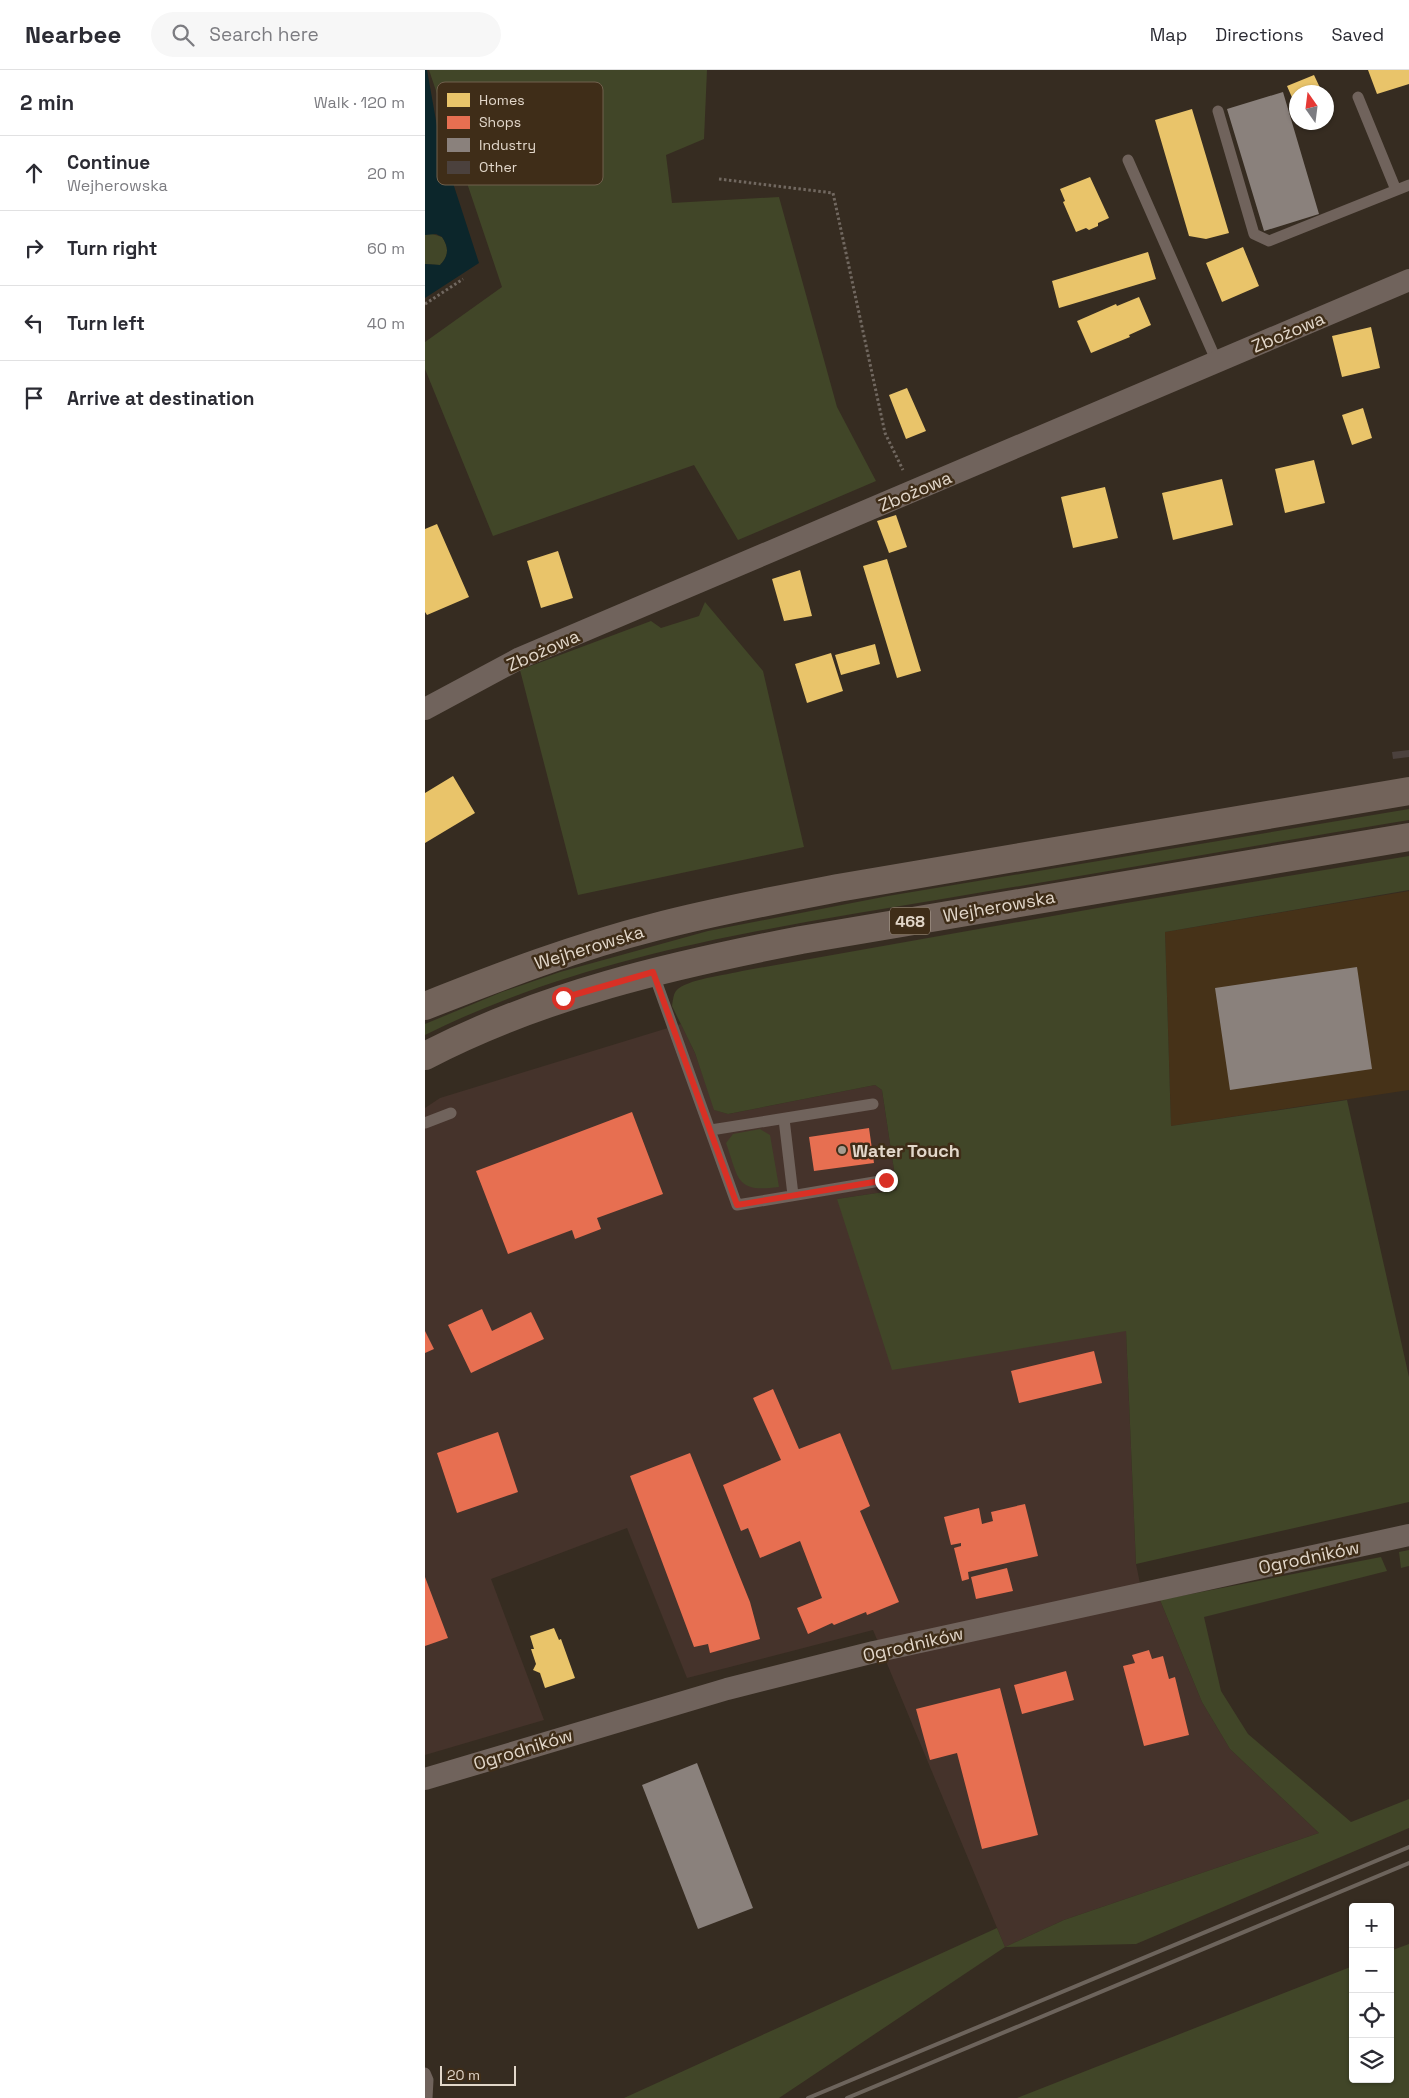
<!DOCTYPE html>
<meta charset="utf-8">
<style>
:root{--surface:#fff;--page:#f7f7f7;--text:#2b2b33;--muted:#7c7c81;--line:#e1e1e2}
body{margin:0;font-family:"Space Grotesk",sans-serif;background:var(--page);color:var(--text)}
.controls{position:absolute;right:15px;bottom:15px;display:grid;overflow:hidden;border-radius:5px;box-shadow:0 1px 4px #0004}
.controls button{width:45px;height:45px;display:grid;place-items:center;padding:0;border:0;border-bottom:1px solid var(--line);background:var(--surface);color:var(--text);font:25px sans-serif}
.compass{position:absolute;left:864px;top:15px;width:45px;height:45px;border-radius:50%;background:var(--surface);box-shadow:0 1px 4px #0004;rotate:346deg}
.scale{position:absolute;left:15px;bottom:12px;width:76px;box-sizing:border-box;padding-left:5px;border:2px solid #e2d7ca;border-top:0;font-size:14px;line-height:18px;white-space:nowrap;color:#e2d7ca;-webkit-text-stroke:4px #3f2d18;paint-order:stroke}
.stop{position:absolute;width:15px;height:15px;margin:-11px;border:4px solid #d93025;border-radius:50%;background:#fff}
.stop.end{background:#d93025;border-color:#fff;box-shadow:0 1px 5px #0008}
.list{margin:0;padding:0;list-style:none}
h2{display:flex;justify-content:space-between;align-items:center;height:65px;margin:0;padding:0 20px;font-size:21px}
h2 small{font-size:16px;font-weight:400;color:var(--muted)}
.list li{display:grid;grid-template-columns:32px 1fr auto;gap:15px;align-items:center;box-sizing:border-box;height:75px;padding:0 20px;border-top:1px solid var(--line)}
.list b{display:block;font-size:19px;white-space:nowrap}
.list p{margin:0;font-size:16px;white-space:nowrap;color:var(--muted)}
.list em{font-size:16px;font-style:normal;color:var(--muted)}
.icon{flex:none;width:28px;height:28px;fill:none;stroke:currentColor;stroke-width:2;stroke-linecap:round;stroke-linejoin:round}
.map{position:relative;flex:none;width:984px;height:2028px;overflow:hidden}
header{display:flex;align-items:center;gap:30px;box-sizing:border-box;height:70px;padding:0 25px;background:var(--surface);border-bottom:1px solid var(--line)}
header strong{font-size:24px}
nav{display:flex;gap:28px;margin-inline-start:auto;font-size:18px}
.search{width:350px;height:45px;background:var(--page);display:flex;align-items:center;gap:12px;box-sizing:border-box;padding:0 18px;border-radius:28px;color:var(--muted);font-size:19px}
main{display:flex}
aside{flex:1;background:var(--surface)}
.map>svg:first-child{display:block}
.commercial{fill:#45332b}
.built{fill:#463218}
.green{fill:#414628}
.water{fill:#0c262b}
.homes{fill:#e9c46a}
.shops{fill:#e76f51}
.industry{fill:#8a817c}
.building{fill:#4b413d}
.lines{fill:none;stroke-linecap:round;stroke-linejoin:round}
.path{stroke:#716860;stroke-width:3;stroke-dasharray:2.5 2.5;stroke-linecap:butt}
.service{stroke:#70635c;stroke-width:11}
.minor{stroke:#70635c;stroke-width:22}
.primary{stroke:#72635a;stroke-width:28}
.rail{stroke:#6d645c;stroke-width:4}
.route{stroke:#d93025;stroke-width:6}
.poi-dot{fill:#a69b8f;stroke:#3f2d18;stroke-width:2}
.labels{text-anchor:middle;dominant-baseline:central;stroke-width:5;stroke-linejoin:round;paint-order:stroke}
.shield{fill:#3f2d18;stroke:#b1a495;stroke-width:1}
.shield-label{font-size:16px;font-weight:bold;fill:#e2d7ca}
.street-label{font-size:18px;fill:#e2d7ca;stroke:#3f2d18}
.poi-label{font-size:18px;font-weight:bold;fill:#e2d7ca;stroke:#3f2d18;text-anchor:start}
.key{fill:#3f2d18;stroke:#70604d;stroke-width:1}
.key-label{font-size:14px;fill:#e2d7ca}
</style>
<header>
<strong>Nearbee</strong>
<div class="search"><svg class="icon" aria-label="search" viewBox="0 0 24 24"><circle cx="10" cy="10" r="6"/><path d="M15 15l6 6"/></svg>Search here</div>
<nav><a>Map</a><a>Directions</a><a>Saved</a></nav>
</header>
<main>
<aside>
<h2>2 min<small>Walk · 120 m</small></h2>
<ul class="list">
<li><svg class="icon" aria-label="ahead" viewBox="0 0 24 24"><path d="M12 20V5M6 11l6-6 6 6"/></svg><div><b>Continue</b><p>Wejherowska</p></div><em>20 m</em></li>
<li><svg class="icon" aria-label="right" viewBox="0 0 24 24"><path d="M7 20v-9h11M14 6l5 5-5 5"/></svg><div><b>Turn right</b></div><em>60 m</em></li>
<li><svg class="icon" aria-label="left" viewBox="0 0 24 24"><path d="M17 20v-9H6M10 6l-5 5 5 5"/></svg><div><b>Turn left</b></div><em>40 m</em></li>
<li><svg class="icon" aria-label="arrive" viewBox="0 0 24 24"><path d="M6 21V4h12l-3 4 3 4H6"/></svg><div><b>Arrive at destination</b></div></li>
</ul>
</aside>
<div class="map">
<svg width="984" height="2028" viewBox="0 0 984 2028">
<rect width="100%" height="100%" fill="#362c21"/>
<!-- commercial -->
<path class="commercial" d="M 256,954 L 270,983 L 290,1040 L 303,1044 L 450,1015 L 457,1020 L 472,1120 L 412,1129 L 701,1261 L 711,1494 L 719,1533 L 735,1530 L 777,1632 L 805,1679 L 894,1763 L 639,1850 L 580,1877 L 448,1560 L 262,1608 L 202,1458 L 66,1509 L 119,1650 L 0,1685 L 0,1038 L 15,1028 Z"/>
<!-- built -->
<path class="built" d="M 984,821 L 984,1020 L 746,1056 L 740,862 Z"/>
<!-- green -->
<path class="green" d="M 4,0 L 282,0 L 279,69 L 241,85 L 247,133 L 354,127 L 412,337 L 451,411 L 313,470 L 269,395 L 68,466 L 0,299 L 0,272 L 77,217 Z
M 4,163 L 17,167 C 24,177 24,186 15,195 L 0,194 L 0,165 Z
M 280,532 L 338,601 L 379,777 L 153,825 L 95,600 L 226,551 L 236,558 L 274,546 Z
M 984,739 L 984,750 C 832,775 680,802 529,827 C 350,857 164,883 0,965 L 0,954 L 77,922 L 135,902 L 283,861 L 463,826 Z
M 984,786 L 984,820 L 740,862 L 746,1056 L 922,1030 L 984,1307 L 984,1432 L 711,1494 L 701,1261 L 467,1300 L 412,1129 L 472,1120 L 457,1020 L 450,1015 L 303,1044 L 289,1040 L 270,983 L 247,936 C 248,931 248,925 251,921 C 261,909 302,905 317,901 L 695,834 Z
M 335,1059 L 345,1065 L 354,1117 C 310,1123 314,1109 301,1073 L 308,1064 Z
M 984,1480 L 984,1496 L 976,1498 L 974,1482 Z
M 956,1487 L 962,1501 L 779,1547 L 796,1621 L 823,1664 L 926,1752 L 984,1729 L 984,1758 L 711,1874 L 580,1877 L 354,2028 L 199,2028 L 572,1858 L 580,1877 L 639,1850 L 894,1763 L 805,1679 L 777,1632 L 735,1530 Z
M 984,1874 L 984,2028 L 592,2028 L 928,1896 L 928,2009 L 965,2009 L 965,1881 Z"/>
<!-- water -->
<path class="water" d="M 0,0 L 2,0 L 15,73 L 54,193 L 0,228 L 0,194 L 15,195 C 24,186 24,177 17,167 L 11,164 L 0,165 Z"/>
<!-- homes -->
<path class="homes" d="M 943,0 L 984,0 L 984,14 L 952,24 Z
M 889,5 L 897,22 L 872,22 L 872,39 L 862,16 Z
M 767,39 L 804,163 L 781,169 L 764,166 L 730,50 Z
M 665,107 L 684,148 L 673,153 L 673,156 L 664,160 L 661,158 L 651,162 L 638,132 L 640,131 L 635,119 Z
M 818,177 L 834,216 L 797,232 L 781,193 Z
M 723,182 L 731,209 L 634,238 L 627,211 Z
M 714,227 L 726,255 L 704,265 L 705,267 L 666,283 L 652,251 L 691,234 L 692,236 Z
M 946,257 L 955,298 L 917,307 L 907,266 Z
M 482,318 L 501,361 L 481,369 L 464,325 Z
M 938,338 L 947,368 L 927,375 L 917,345 Z
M 889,390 L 900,433 L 860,443 L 850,399 Z
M 797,409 L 808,455 L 748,470 L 737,423 Z
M 680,417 L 693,468 L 648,478 L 636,427 Z
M 471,445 L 482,477 L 464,483 L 452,451 Z
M 12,454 L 44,527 L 2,545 L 0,542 L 0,459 Z
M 133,481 L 148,528 L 116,538 L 102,491 Z
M 462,489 L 496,601 L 472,608 L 438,496 Z
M 375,500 L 387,546 L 359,551 L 347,509 Z
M 450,574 L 455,594 L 416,605 L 410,585 Z
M 406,583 L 418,621 L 382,633 L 370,594 Z
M 28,706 L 50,743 L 0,773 L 0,723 Z
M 129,1558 L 134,1570 L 136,1569 L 150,1608 L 120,1618 L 115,1603 L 108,1600 L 111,1594 L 106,1579 L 109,1579 L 105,1566 Z"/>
<!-- shops -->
<path class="shops" d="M 207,1042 L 238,1124 L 172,1148 L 176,1159 L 150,1169 L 147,1160 L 83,1184 L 51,1101 Z
M 444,1058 L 449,1093 L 389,1101 L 384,1067 Z
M 57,1239 L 67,1261 L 106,1242 L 119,1269 L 46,1303 L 23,1255 Z
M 0,1261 L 9,1279 L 0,1283 Z
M 669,1281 L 677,1313 L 594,1333 L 586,1301 Z
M 348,1319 L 374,1379 L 415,1363 L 445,1436 L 435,1441 L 474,1532 L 442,1545 L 441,1542 L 409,1555 L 407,1553 L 383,1564 L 372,1538 L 397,1528 L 375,1471 L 335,1488 L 323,1458 L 316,1461 L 298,1415 L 356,1390 L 328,1328 Z
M 73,1362 L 93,1422 L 32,1443 L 12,1383 Z
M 265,1383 L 325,1532 L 335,1569 L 285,1583 L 283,1574 L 269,1577 L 205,1406 Z
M 600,1434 L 613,1486 L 543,1502 L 544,1509 L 537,1511 L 529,1478 L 536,1476 L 536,1473 L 526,1475 L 519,1447 L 554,1438 L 557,1454 L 568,1451 L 566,1442 Z
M 582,1498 L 588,1521 L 551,1529 L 546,1507 Z
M 0,1507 L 23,1568 L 0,1576 Z
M 724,1580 L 727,1589 L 738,1586 L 744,1609 L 750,1607 L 764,1665 L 719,1676 L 698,1596 L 710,1593 L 707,1585 Z
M 641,1601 L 649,1630 L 597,1644 L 589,1615 Z
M 575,1618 L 613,1765 L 557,1779 L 532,1683 L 505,1690 L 491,1639 Z"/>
<!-- industry -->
<path class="industry" d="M 858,22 L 894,144 L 839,161 L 802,39 Z
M 932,897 L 947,999 L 805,1020 L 790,918 Z
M 272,1693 L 328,1838 L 273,1859 L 217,1715 Z"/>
<!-- building -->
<path class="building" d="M 984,680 L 984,687 L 968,689 L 967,682 Z"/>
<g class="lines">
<!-- path -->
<path class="path" d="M 294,109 L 408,123 L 460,363 L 478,400
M 0,234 L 38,209"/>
<!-- service -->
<path class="service" d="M 933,27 L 971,120
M 793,41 L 829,164 L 844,171 L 984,115
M 703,90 L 792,292
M 228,902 L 312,1135 L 461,1110
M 359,1049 L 368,1125
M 0,1053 L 26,1043
M 286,1060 L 448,1034
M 0,2003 L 3,2010 L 2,2028"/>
<!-- minor -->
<path class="minor" d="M 0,639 L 95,588 L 984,210
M 0,1709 L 302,1619 L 449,1582 L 984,1465"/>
<!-- primary -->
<path class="primary" d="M 0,936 C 76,906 151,877 230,857 C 290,841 352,830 413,818 L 984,721
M 0,986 C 117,925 247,895 376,870 L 984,767"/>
<!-- rail -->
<path class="rail" d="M 383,2028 L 984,1777
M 422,2028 L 984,1793"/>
</g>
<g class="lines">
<!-- route -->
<path class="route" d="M 138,928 L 228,902 L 312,1135 L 461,1110"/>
</g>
<!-- markers -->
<circle class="poi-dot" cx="417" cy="1080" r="5"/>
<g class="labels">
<!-- shield labels -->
<rect class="shield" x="465" y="837.5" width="40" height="27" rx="4"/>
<g class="shield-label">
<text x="485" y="851">468</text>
</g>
<!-- street labels -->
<g class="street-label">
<text transform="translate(863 262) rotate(-23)">Zbożowa</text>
<text transform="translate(490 421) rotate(-23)">Zbożowa</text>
<text transform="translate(118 580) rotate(-24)">Zbożowa</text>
<text transform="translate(574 836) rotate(-10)">Wejherowska</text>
<text transform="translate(164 877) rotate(-17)">Wejherowska</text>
<text transform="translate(884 1487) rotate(-12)">Ogrodników</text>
<text transform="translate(488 1574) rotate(-13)">Ogrodników</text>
<text transform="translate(98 1679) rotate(-17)">Ogrodników</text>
</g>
<!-- poi labels -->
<g class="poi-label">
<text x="427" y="1080">Water Touch</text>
</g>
</g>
<!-- legend -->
<rect x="12" y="12" width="166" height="103" rx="8" class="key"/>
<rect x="22" y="23" width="23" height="14" fill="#e9c46a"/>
<rect x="22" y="46" width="23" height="13" fill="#e76f51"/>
<rect x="22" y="68" width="23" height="14" fill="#8a817c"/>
<rect x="22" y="91" width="23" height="13" fill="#4b413d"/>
<g class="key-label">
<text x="54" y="35">Homes</text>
<text x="54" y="57">Shops</text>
<text x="54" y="80">Industry</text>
<text x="54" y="102">Other</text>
</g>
</svg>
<div class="controls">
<button>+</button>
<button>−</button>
<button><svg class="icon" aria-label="locate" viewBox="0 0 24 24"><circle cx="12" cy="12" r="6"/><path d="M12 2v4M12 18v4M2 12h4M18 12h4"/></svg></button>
<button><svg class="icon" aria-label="layers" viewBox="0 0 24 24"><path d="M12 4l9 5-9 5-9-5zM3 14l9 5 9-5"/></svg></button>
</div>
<svg class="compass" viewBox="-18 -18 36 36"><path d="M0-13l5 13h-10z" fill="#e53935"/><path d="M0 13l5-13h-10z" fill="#7c7c81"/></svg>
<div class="scale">20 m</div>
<div class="stop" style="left:138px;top:928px"></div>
<div class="stop end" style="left:461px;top:1110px"></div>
</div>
</main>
